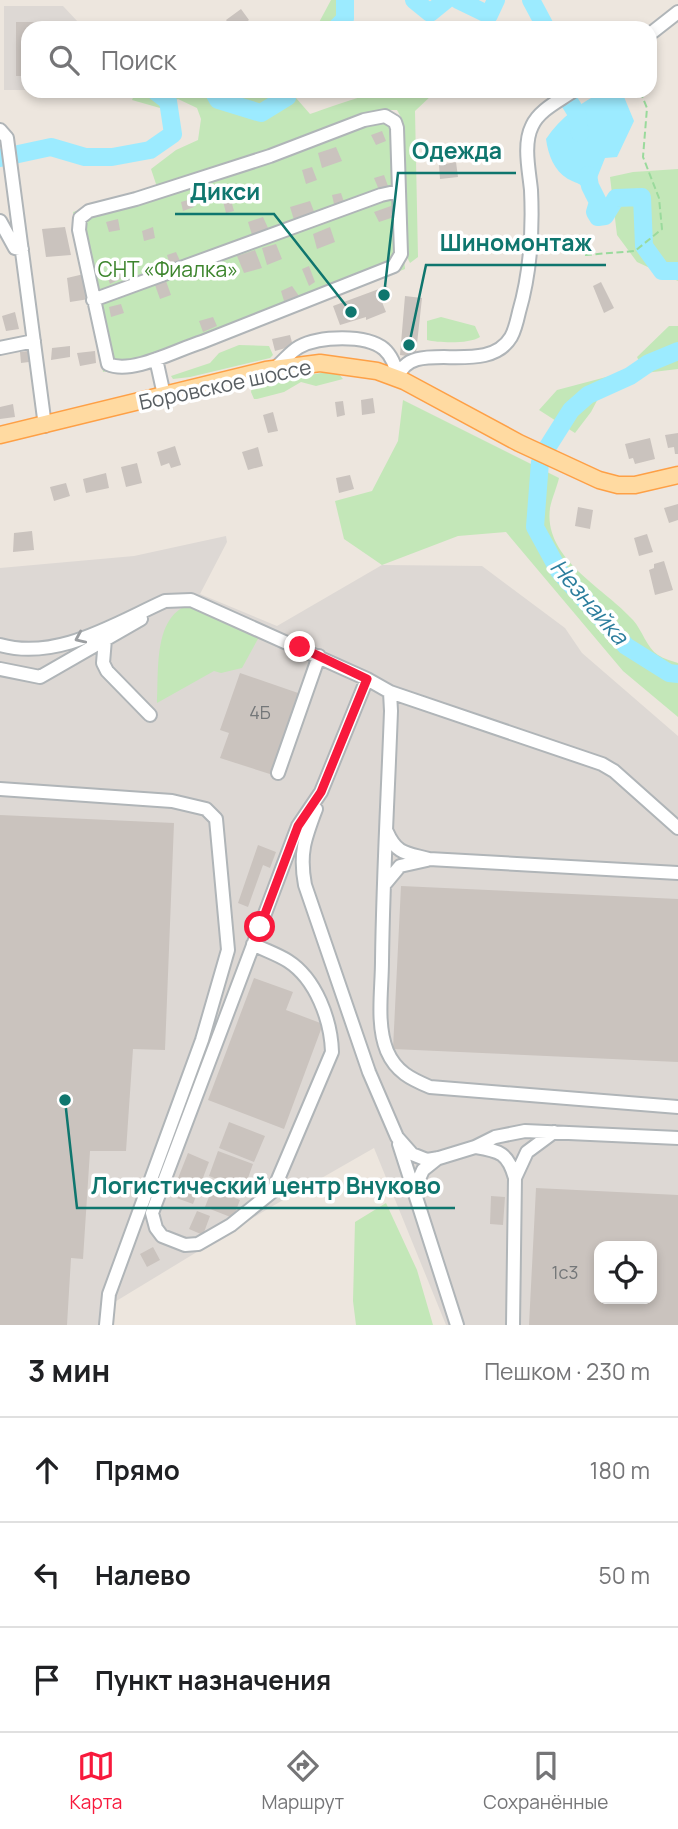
<!DOCTYPE html>
<html lang="ru">
<meta charset="utf-8">
<style>
:root{--surface:#fff;--page:#f2f2f2;--text:#202124;--muted:#757577;--line:#e0e0e0;--accent:#f8193c}
body{margin:0;font-family:Manrope,sans-serif;background:var(--page);color:var(--text)}
.controls{position:absolute;right:21px;bottom:21px;display:grid;overflow:hidden;border-radius:14px;box-shadow:0 4px 10px #0003}
.controls button{width:63px;height:63px;display:grid;place-items:center;padding:0;border:0;border-bottom:2px solid var(--line);background:var(--surface);color:var(--text);font:35px sans-serif}
.stop{position:absolute;width:21px;height:21px;margin:-16px;border:5px solid #f8193c;border-radius:50%;background:#fff}
.stop.end{background:#f8193c;border-color:#fff;box-shadow:0 2px 7px #0008}
.list{margin:0;padding:0;list-style:none}
h2{display:flex;justify-content:space-between;align-items:center;height:91px;margin:0;padding:0 28px;font-size:30px}
h2 small{font-size:23px;font-weight:400;color:var(--muted)}
.list li{display:grid;grid-template-columns:46px 1fr auto;gap:21px;align-items:center;box-sizing:border-box;height:105px;padding:0 28px;border-top:2px solid var(--line)}
.list b{display:block;font-size:26px;white-space:nowrap}
.list em{font-size:23px;font-style:normal;color:var(--muted)}
.icon{flex:none;width:38px;height:38px;fill:none;stroke:currentColor;stroke-width:2;stroke-linecap:round;stroke-linejoin:round}
.map{position:relative;flex:none;width:678px;height:1325px;overflow:hidden}
.search{position:absolute;background:var(--surface);box-shadow:0 4px 10px #0003;left:21px;right:21px;top:21px;height:77px;display:flex;align-items:center;gap:18px;box-sizing:border-box;padding:0 24px;border-radius:21px;color:var(--muted);font-size:26px}
.sheet{height:406px;background:var(--surface)}
nav{display:flex;justify-content:space-around;align-items:center;box-sizing:border-box;height:98px;border-top:2px solid var(--line);background:var(--surface);font-size:19px;color:var(--muted)}
nav a{display:grid;justify-items:center;gap:4px}
nav .on{color:var(--accent)}
.map>svg:first-child{display:block}
.industrial{fill:#ddd8d4;fill-rule:evenodd}
.green{fill:#c3e7b8}
.water{fill:#9cebff}
.lines{fill:none;stroke-linecap:round;stroke-linejoin:round}
.river{stroke:#9cebff;stroke-width:18}
.building{fill:#cac3be;fill-rule:evenodd}
.minor-casing{stroke:#b0b5b8;stroke-width:16}
.major-casing{stroke:#fea046;stroke-width:19}
.path{stroke:#9ada9c;stroke-width:2;stroke-dasharray:7 3.5;stroke-linecap:butt}
.minor{stroke:#fff;stroke-width:12}
.major{stroke:#ffdaa1;stroke-width:16}
.oneway{stroke:#9b9ea1}
.route{stroke:#f8193c;stroke-width:9}
.labels{text-anchor:middle;dominant-baseline:central;stroke-width:7;stroke-linejoin:round;paint-order:stroke}
.number-label{font-size:18px;fill:#747779}
.park-label{font-size:21px;fill:#3d852d;stroke:#fff}
.street-label{font-size:21px;fill:#585e62;stroke:#fff}
.water-label{font-size:23px;font-style:italic;fill:#2c7e9d;stroke:#fff}
.leader{fill:none;stroke:#0f766e;stroke-width:2.5}
.callout-dot{fill:#0f766e;stroke:#fff;stroke-width:2.5}
.callout-label{font-size:23px;text-anchor:middle;font-weight:bold;fill:#0f766e;stroke:#fff;stroke-width:7;stroke-linejoin:round;paint-order:stroke}
</style>
<div class="map">
<svg width="678" height="1325" viewBox="0 0 678 1325">
<rect width="100%" height="100%" fill="#ede6de"/>
<!-- industrial -->
<path class="industrial" d="M 4,6 L 63,6 L 79,23 L 79,28 L 28,28 L 28,90 L 4,90 Z
M 226,536 L 227,542 L 200,594 L 277,626 L 382,565 L 482,566 L 565,628 L 582,653 L 678,736 L 678,1325 L 446,1325 L 374,1148 L 271,1207 L 113,1303 L 112,1325 L 0,1325 L 0,568 L 134,556 ZM 599,1246 L 652,1246 L 652,1299 L 599,1299 Z"/>
<!-- green -->
<path class="green" d="M 331,0 L 354,0 L 338,28 L 316,28 Z
M 136,91 L 296,91 L 296,98 L 310,114 C 346,102 397,80 433,94 L 415,111 L 418,257 L 410,263 L 408,259 L 403,121 L 397,110 L 383,110 L 322,132 L 382,119 L 390,122 L 393,130 L 405,269 L 164,359 L 103,372 L 73,212 L 157,187 L 151,169 L 176,150 L 198,140 L 201,119 L 197,108 L 178,99 L 160,108 L 132,100 Z
M 678,169 L 678,281 L 637,262 L 617,235 L 610,177 L 633,172 Z
M 441,317 L 475,326 L 480,337 C 470,344 439,343 427,340 L 427,321 Z
M 669,326 L 678,326 L 678,369 L 645,373 L 637,357 Z
M 239,345 L 269,346 L 273,355 L 270,358 L 190,377 L 173,379 L 171,376 L 210,363 L 219,353 Z
M 326,372 L 338,373 L 343,379 L 316,386 L 301,382 L 284,392 L 257,399 L 254,399 L 251,392 L 252,386 Z
M 610,376 L 591,412 L 575,433 L 539,410 L 557,390 Z
M 403,400 L 559,478 C 557,487 552,498 550,508 C 543,559 605,588 633,620 C 642,630 647,648 658,655 C 664,659 672,661 678,663 L 678,717 L 623,671 L 506,532 L 458,536 L 382,565 L 344,539 L 335,501 L 372,491 L 398,441 Z
M 188,605 L 259,637 L 242,668 L 221,673 L 214,671 L 157,703 C 159,672 153,618 188,605 Z
M 386,1203 L 417,1270 L 433,1325 L 356,1325 L 353,1301 L 355,1222 Z"/>
<!-- water -->
<path class="water" d="M 605,91 L 622,92 L 634,121 L 617,157 L 605,158 L 595,183 L 598,202 L 586,198 C 584,183 580,185 568,179 C 554,171 548,154 546,139 C 560,118 582,101 605,91 Z"/>
<g class="lines">
<!-- river -->
<path class="river" d="M 414,0 L 430,13 L 446,0
M 458,0 L 489,15 L 496,0
M 531,0 L 546,28
M 336,28 L 345,19 L 345,0
M 213,91 L 218,100 L 261,113 L 287,97 L 286,91
M 569,101 L 577,114 L 580,133
M 0,158 L 51,147 L 85,157 L 112,157 L 150,150 L 173,134 L 168,101 L 155,91
M 588,175 L 590,186 L 598,202 L 595,212 L 598,217 L 605,216 L 616,198 L 642,197 L 644,246 L 662,271 L 678,271
M 547,448 L 571,410 L 588,395 L 630,376 L 649,363 L 678,351
M 540,462 L 535,527 L 559,571 L 626,646 L 669,673 L 678,674"/>
</g>
<!-- building -->
<path class="building" d="M 241,9 L 249,20 L 239,28 L 232,28 L 226,20 Z
M 16,22 L 56,22 L 56,28 L 28,28 L 28,76 L 16,76 Z
M 382,131 L 386,141 L 376,145 L 371,135 Z
M 336,147 L 342,161 L 322,168 L 318,153 Z
M 456,162 L 458,177 L 440,179 L 439,165 Z
M 312,167 L 317,180 L 306,184 L 302,170 Z
M 384,175 L 388,186 L 379,190 L 374,178 Z
M 341,193 L 344,202 L 334,204 L 332,195 Z
M 191,199 L 194,207 L 183,211 L 181,202 Z
M 231,200 L 234,211 L 226,213 L 223,201 Z
M 310,201 L 315,214 L 294,220 L 290,207 Z
M 391,206 L 394,217 L 379,222 L 374,212 Z
M 263,217 L 268,228 L 252,235 L 248,222 Z
M 118,219 L 120,230 L 109,232 L 106,222 Z
M 65,227 L 71,255 L 46,257 L 42,229 Z
M 153,227 L 155,238 L 144,241 L 142,231 Z
M 330,227 L 335,242 L 317,249 L 313,234 Z
M 276,244 L 282,259 L 267,265 L 262,248 Z
M 255,250 L 262,268 L 244,273 L 237,256 Z
M 176,252 L 181,263 L 170,265 L 167,255 Z
M 309,266 L 315,282 L 309,286 L 302,269 Z
M 118,268 L 122,278 L 110,284 L 106,273 Z
M 84,274 L 89,299 L 70,302 L 67,278 Z
M 166,281 L 171,295 L 160,299 L 155,285 Z
M 601,282 L 614,308 L 604,313 L 593,286 Z
M 292,286 L 299,296 L 284,301 L 281,291 Z
M 387,286 L 392,298 L 382,302 L 386,312 L 366,320 L 366,317 L 340,325 L 333,306 Z
M 405,296 L 422,298 L 416,353 L 407,356 L 400,355 Z
M 121,304 L 124,313 L 111,317 L 109,307 Z
M 15,312 L 19,329 L 6,331 L 2,316 Z
M 213,317 L 217,326 L 203,332 L 199,321 Z
M 290,335 L 293,346 L 275,351 L 272,339 Z
M 70,346 L 70,357 L 51,360 L 52,348 Z
M 28,351 L 29,362 L 21,363 L 20,352 Z
M 95,351 L 96,363 L 80,366 L 77,353 Z
M 373,398 L 375,413 L 362,415 L 361,400 Z
M 343,401 L 345,415 L 337,417 L 335,402 Z
M 13,404 L 15,417 L 0,419 L 0,407 Z
M 273,412 L 278,431 L 268,433 L 263,415 Z
M 678,433 L 678,454 L 675,454 L 674,447 L 668,448 L 665,435 Z
M 650,438 L 655,459 L 635,464 L 633,458 L 629,459 L 625,444 Z
M 175,446 L 181,465 L 171,468 L 169,463 L 161,466 L 157,452 Z
M 258,447 L 263,466 L 248,470 L 242,452 Z
M 137,463 L 142,483 L 126,487 L 121,467 Z
M 106,473 L 109,488 L 86,493 L 83,479 Z
M 350,475 L 354,489 L 339,493 L 336,478 Z
M 66,483 L 70,496 L 54,501 L 50,487 Z
M 678,504 L 678,520 L 669,523 L 664,508 Z
M 578,507 L 593,510 L 590,529 L 575,526 Z
M 32,531 L 34,550 L 13,552 L 14,533 Z
M 647,534 L 653,552 L 639,556 L 634,538 Z
M 664,561 L 673,590 L 655,595 L 649,570 L 654,568 L 654,564 Z
M 240,673 L 301,694 L 273,775 L 220,758 L 229,733 L 220,730 Z
M 0,815 L 174,823 L 165,1050 L 133,1049 L 126,1151 L 90,1151 L 83,1259 L 71,1258 L 67,1325 L 0,1325 Z
M 258,845 L 276,852 L 270,868 L 263,865 L 248,907 L 238,903 Z
M 401,886 L 678,899 L 678,1062 L 393,1049 Z
M 254,978 L 293,992 L 286,1010 L 323,1024 L 284,1129 L 208,1100 Z
M 229,1122 L 265,1136 L 254,1162 L 219,1148 Z
M 218,1151 L 253,1164 L 244,1189 L 209,1176 Z
M 188,1153 L 209,1162 L 193,1204 L 171,1196 Z
M 536,1188 L 678,1195 L 678,1325 L 529,1325 ZM 599,1246 L 652,1246 L 652,1299 L 599,1299 Z
M 212,1189 L 240,1200 L 233,1218 L 205,1207 Z
M 491,1196 L 505,1197 L 503,1225 L 490,1224 Z
M 197,1211 L 210,1216 L 203,1235 L 189,1229 Z
M 153,1247 L 160,1260 L 147,1267 L 140,1254 Z"/>
<g class="lines">
<defs>
<path id="minor" d="M 650,34 L 678,12
M 385,116 L 395,122 L 397,128 L 401,254 L 394,266 L 202,342 C 178,349 132,375 108,364 L 79,230 L 80,218 L 89,211 L 136,199 L 270,156 L 364,120 Z
M 0,130 L 7,138 L 45,426
M 0,221 L 15,248 L 22,249
M 93,300 L 381,195 L 399,191
M 0,348 L 34,341
M 156,359 L 164,395
M 275,368 C 283,362 290,352 299,347 C 319,336 366,334 384,349 C 392,356 396,368 398,378
M 398,378 C 409,335 486,379 511,337 C 515,330 517,321 519,312 C 531,271 533,232 531,190 C 529,170 523,144 532,126 C 539,110 559,101 573,91
M 105,639 L 103,663 L 107,671 L 150,715
M 0,645 C 57,661 114,624 165,601 L 191,600 L 367,679 L 321,792 L 298,826 L 152,1213 L 156,1228 L 162,1236 L 185,1245 L 198,1244 L 231,1225 L 273,1191 L 332,1052 C 331,1020 316,979 288,961 C 277,954 264,950 253,944
M 0,669 L 40,677 L 141,619
M 367,679 L 390,692 L 391,711 C 388,794 383,878 382,961 C 382,990 376,1024 387,1051 C 396,1072 411,1079 430,1087 L 678,1107
M 390,692 L 602,764 L 614,771 L 678,828
M 278,773 L 319,656
M 0,789 L 172,801 L 206,809 L 216,819 L 228,950 L 202,1040 L 109,1294 L 106,1325
M 316,809 C 305,838 299,853 305,885 L 369,1072 L 397,1137 L 412,1154 L 427,1160 L 439,1158 L 475,1147 L 495,1137 L 525,1131 L 678,1138
M 387,832 C 397,855 407,853 429,859 L 678,873
M 385,884 L 400,866 L 427,860
M 399,1144 L 457,1325
M 476,1147 C 500,1151 508,1153 515,1178 L 513,1325
M 515,1178 L 527,1152 L 554,1132
M 414,1190 L 423,1170 L 438,1158"/>
<path id="major" d="M 0,435 L 266,370 L 320,363 L 377,371 L 404,381 L 519,443 L 599,480 L 618,485 L 635,485 L 678,475"/>
</defs>
<!-- minor casing -->
<use href="#minor" class="minor-casing"/>
<!-- major casing -->
<use href="#major" class="major-casing"/>
<!-- path -->
<path class="path" d="M 585,255 L 635,251 L 662,229 L 659,198 L 643,157 L 647,108 L 640,91"/>
<!-- minor -->
<use href="#minor" class="minor"/>
<!-- major -->
<use href="#major" class="major"/>
</g>
<!-- one-way arrows -->
<defs><path id="oneway-chevron" d="M-2-3.5L2.5 0L-2 3.5" fill="none" stroke-width="1.6" stroke-linecap="round" stroke-linejoin="round" transform="scale(1.75)"/></defs>
<use class="oneway" href="#oneway-chevron" transform="translate(80 638) rotate(156)"/>
<g class="lines">
<!-- route -->
<path class="route" d="M 260,927 L 298,826 L 321,792 L 367,679 L 300,647"/>
</g>
<g class="labels">
<!-- number labels -->
<g class="number-label">
<text x="260" y="712">4Б</text>
<text x="565" y="1272">1с3</text>
</g>
<!-- park labels -->
<g class="park-label">
<text x="168" y="269">СНТ «Фиалка»</text>
</g>
<!-- street labels -->
<g class="street-label">
<text transform="translate(225 384) rotate(-12)">Боровское шоссе</text>
</g>
<!-- water labels -->
<g class="water-label">
<text transform="translate(590 601) rotate(49)">Незнайка</text>
</g>
</g>
<!-- callouts -->
<path class="leader" d="M384 295L398 173H516M351 312L274 214H175M409 345L426 265H606M65 1100L77 1208H455"/>
<g class="callout-dot">
<circle cx="384" cy="295" r="7"/>
<circle cx="351" cy="312" r="7"/>
<circle cx="409" cy="345" r="7"/>
<circle cx="65" cy="1100" r="7"/>
</g>
<g class="callout-label">
<text x="457" y="159">Одежда</text>
<text x="225" y="200">Дикси</text>
<text x="516" y="251">Шиномонтаж</text>
<text x="266" y="1194">Логистический центр Внуково</text>
</g>
</svg>
<div class="controls">
<button><svg class="icon" aria-label="locate" viewBox="0 0 24 24"><circle cx="12" cy="12" r="6"/><path d="M12 2v4M12 18v4M2 12h4M18 12h4"/></svg></button>
</div>
<div class="stop" style="left:260px;top:927px"></div>
<div class="stop end" style="left:300px;top:647px"></div>
<div class="search"><svg class="icon" aria-label="search" viewBox="0 0 24 24"><circle cx="10" cy="10" r="6"/><path d="M15 15l6 6"/></svg>Поиск</div>
</div>
<section class="sheet">
<h2>3 мин<small>Пешком · 230 m</small></h2>
<ul class="list">
<li><svg class="icon" aria-label="ahead" viewBox="0 0 24 24"><path d="M12 20V5M6 11l6-6 6 6"/></svg><div><b>Прямо</b></div><em>180 m</em></li>
<li><svg class="icon" aria-label="left" viewBox="0 0 24 24"><path d="M17 20v-9H6M10 6l-5 5 5 5"/></svg><div><b>Налево</b></div><em>50 m</em></li>
<li><svg class="icon" aria-label="arrive" viewBox="0 0 24 24"><path d="M6 21V4h12l-3 4 3 4H6"/></svg><div><b>Пункт назначения</b></div></li>
</ul>
</section>
<nav>
<a class="on"><svg class="icon" aria-label="map" viewBox="0 0 24 24"><path d="M3 6l6-2 6 2 6-2v14l-6 2-6-2-6 2zM9 4v14M15 6v14"/></svg>Карта</a>
<a><svg class="icon" aria-label="directions" viewBox="0 0 24 24"><path d="M12 3l9 9-9 9-9-9zM9 14v-3h6M13 9l2 2-2 2"/></svg>Маршрут</a>
<a><svg class="icon" aria-label="saved" viewBox="0 0 24 24"><path d="M7 4h10v16l-5-4-5 4z"/></svg>Сохранённые</a>
</nav>
